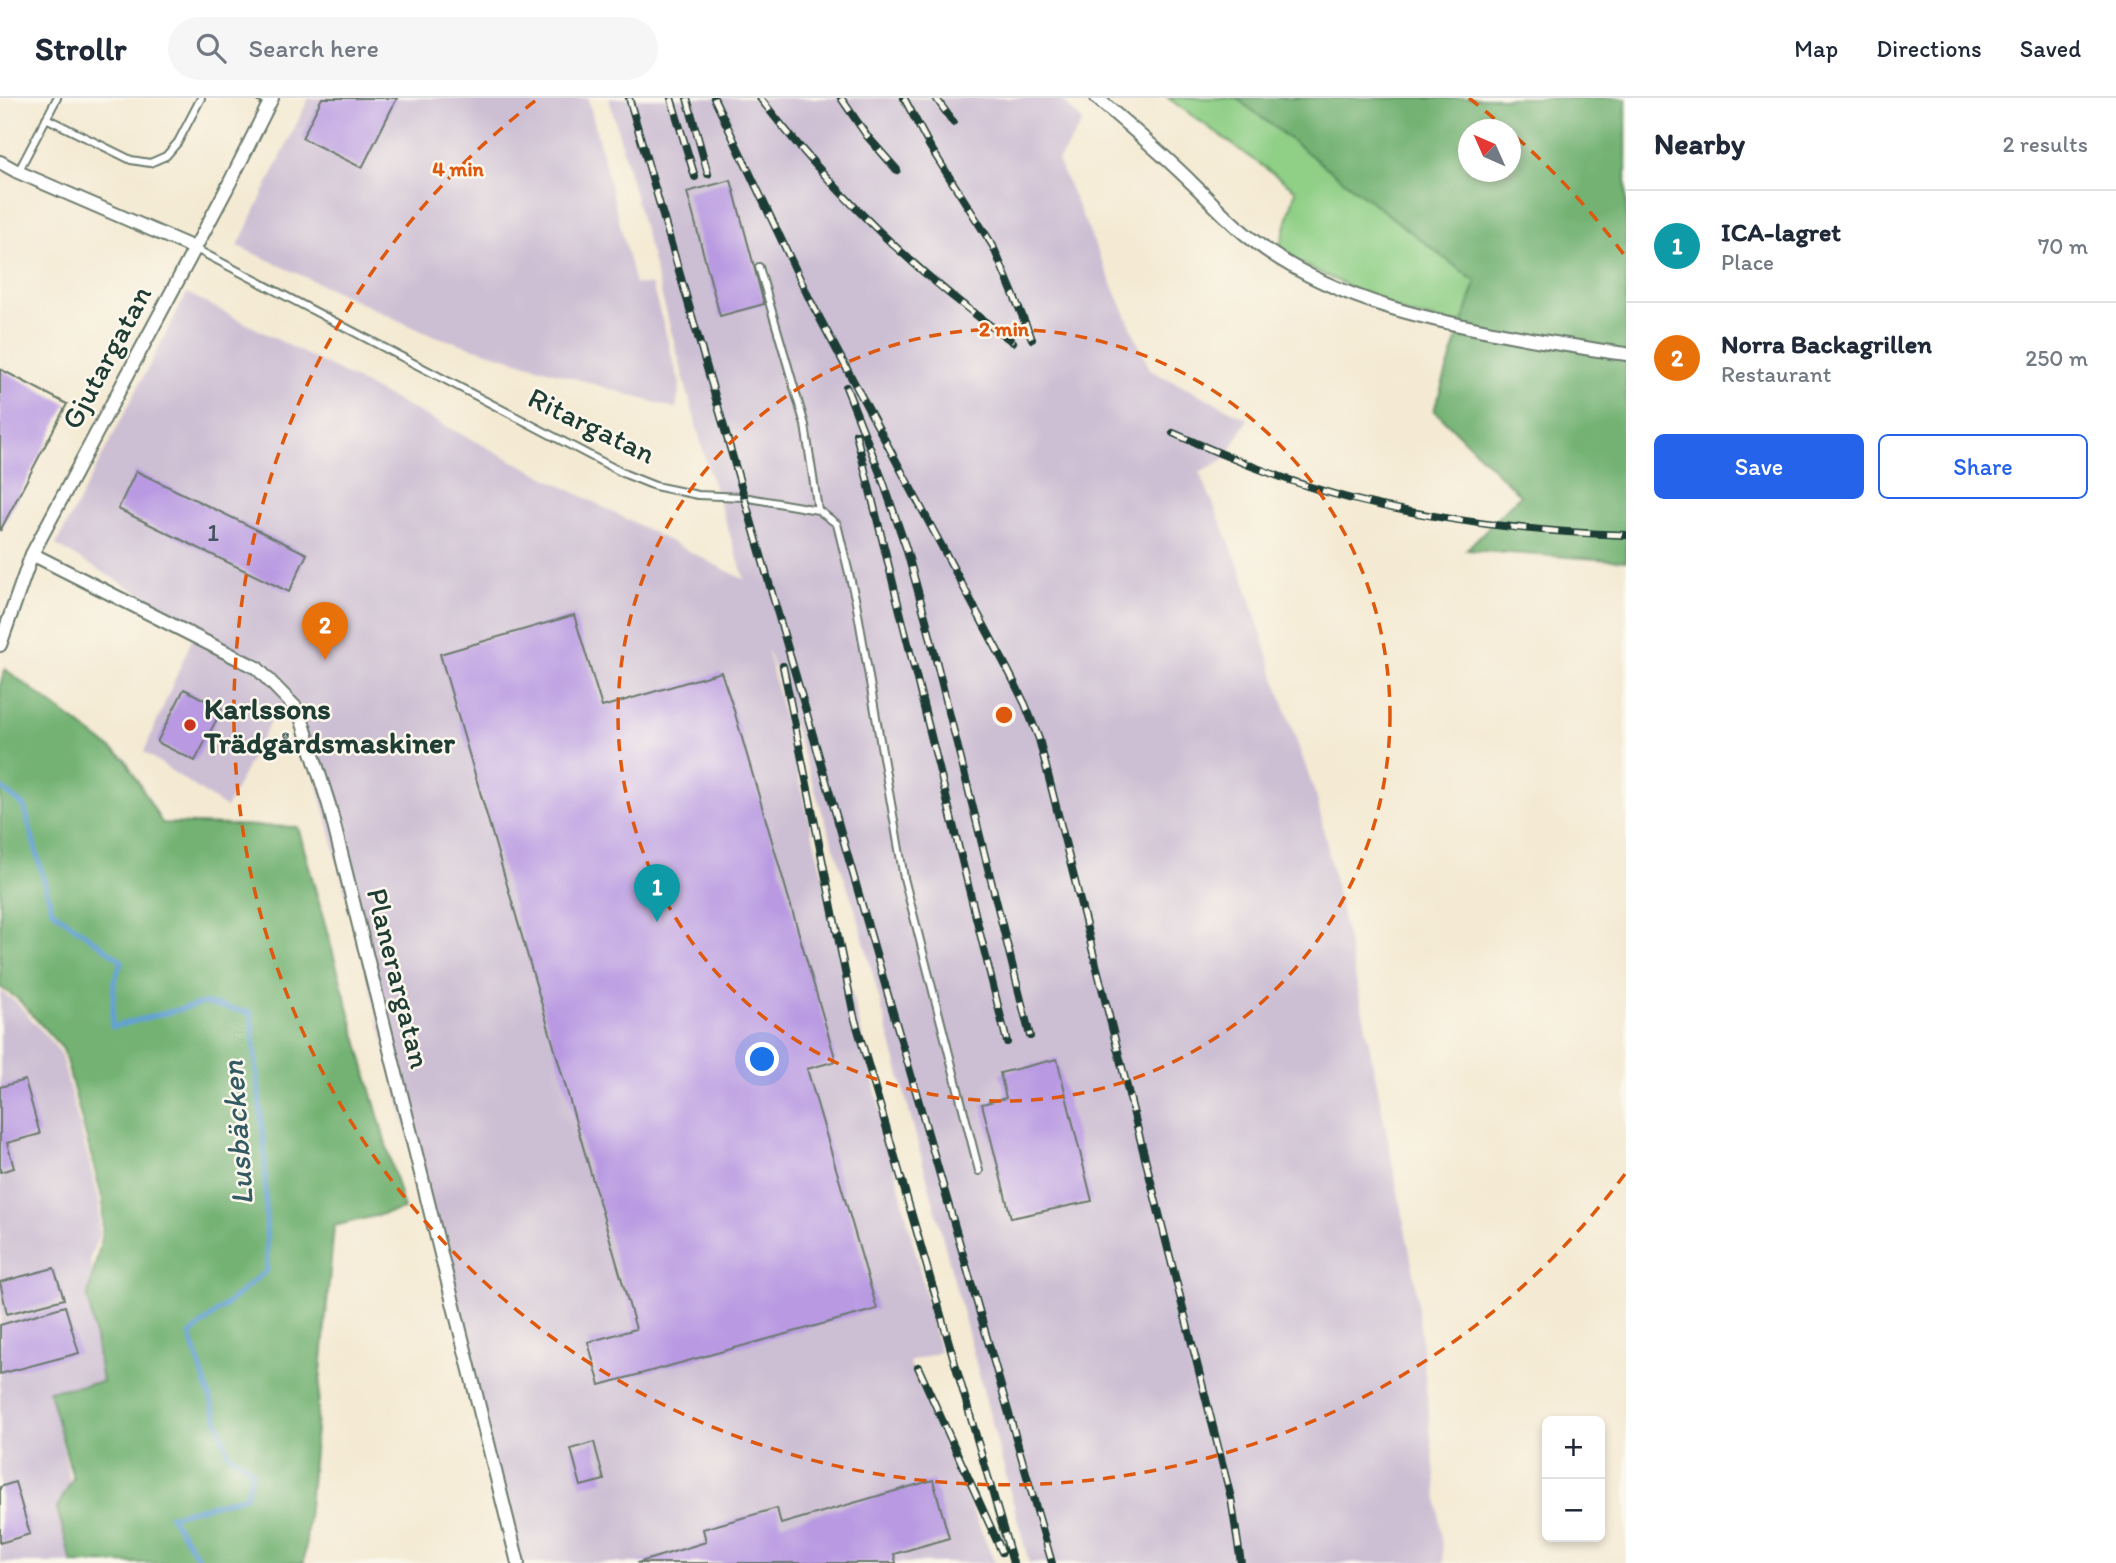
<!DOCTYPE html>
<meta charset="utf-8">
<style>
:root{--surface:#fff;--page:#f6f6f7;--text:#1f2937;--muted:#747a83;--line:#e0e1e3;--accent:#2563eb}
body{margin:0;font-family:Itim,sans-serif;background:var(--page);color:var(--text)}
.controls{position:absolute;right:21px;bottom:21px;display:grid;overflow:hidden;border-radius:10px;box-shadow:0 4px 10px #0003}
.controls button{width:63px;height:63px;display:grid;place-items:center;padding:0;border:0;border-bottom:2px solid var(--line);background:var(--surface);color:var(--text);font:35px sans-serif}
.compass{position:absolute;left:1458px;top:21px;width:63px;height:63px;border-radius:50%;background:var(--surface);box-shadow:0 4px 10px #0003;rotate:315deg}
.you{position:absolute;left:763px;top:962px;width:24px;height:24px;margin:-18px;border:5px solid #fff;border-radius:50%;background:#1a73e8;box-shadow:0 0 0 10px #1a73e833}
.badge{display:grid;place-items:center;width:46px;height:46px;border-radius:50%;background:var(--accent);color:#fff;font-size:23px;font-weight:700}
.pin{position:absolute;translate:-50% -58px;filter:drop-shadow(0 2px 4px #0008)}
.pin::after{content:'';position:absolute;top:37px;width:24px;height:21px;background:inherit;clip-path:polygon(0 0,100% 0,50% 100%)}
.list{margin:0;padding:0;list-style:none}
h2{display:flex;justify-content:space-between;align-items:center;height:91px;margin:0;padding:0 28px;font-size:30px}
h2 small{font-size:23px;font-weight:400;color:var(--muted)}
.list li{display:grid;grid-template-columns:46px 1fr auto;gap:21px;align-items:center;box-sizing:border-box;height:112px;padding:0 28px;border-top:2px solid var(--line)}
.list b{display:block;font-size:26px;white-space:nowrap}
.list p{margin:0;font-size:23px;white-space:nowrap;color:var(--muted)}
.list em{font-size:23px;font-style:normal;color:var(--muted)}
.actions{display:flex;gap:14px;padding:21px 28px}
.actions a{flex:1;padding:16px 0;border:2px solid var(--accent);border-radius:10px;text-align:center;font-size:24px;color:var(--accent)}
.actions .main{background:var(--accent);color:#fff}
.icon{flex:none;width:38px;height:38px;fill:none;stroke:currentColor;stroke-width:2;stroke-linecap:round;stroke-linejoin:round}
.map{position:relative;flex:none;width:1626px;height:1465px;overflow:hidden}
header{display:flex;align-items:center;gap:42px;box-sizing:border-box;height:98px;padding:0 35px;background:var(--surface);border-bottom:2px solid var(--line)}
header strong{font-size:33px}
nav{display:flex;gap:38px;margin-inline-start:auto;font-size:24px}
.search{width:490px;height:63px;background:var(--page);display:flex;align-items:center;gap:18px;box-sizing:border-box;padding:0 24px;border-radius:38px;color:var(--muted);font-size:26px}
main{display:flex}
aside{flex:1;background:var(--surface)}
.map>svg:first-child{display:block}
.industrial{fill:#ccbed3}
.green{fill:#8fcf86;stroke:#57865d;stroke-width:2;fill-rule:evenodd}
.forest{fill:#73b273;stroke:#497854;stroke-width:2;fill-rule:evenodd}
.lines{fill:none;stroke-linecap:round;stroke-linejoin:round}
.stream{stroke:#64a1d5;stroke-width:5}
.building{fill:#b899e2}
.lane-casing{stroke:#6a7a6c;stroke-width:10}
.street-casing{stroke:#6a7a6c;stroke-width:16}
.lane{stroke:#fff;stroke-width:6}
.street{stroke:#fff;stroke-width:12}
.rail-casing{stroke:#1f3d34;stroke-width:8}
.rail{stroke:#fbf7ec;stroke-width:5;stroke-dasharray:16;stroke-linecap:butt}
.ring{fill:none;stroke:#de580e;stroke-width:3.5;stroke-dasharray:12 9}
.poi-dot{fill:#c8321e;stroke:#fbf7ec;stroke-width:2.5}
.labels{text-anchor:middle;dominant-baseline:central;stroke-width:5;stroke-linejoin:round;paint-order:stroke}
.number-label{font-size:26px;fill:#455460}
.street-label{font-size:30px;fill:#1f3d34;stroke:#fbf7ec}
.poi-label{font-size:30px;font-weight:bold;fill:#1f3d34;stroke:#fbf7ec;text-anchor:start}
.water-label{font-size:32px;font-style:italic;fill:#345b64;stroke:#fbf7ec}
.centre{fill:#de580e;stroke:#fbf7ec;stroke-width:3.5}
.ring-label{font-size:21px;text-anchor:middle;font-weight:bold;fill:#de580e;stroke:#fbf7ec;stroke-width:5;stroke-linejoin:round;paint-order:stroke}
</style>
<header>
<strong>Strollr</strong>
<div class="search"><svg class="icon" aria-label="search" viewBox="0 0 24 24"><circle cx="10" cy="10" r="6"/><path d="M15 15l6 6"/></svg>Search here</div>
<nav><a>Map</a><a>Directions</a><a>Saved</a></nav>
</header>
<main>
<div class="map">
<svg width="1626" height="1465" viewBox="0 0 1626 1465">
<rect width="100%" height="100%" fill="#fbf7ec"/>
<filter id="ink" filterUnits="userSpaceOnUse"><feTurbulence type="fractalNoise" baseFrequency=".0143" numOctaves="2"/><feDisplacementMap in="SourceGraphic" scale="14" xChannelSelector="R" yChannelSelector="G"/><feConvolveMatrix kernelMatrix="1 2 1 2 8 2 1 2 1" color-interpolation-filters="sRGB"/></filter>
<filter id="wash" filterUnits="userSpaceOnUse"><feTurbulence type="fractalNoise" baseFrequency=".00686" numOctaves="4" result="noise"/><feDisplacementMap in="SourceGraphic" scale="28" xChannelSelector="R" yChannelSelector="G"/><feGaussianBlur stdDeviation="1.57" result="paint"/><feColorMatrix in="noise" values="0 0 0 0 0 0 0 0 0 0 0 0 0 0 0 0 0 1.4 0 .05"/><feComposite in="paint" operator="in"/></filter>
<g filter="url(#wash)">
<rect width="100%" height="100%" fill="#f4ead3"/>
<!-- industrial -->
<path class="industrial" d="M 309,0 L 588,0 L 635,186 L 652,187 L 680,286 L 676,311 L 428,236 L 238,148 Z
M 609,0 L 1061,0 L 1083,24 L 1058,63 L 1150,272 L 1248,321 L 1226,360 L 1200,375 L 1241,472 L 1282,601 L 1317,701 L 1364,919 L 1415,1181 L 1444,1465 L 1029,1465 L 858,820 L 766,547 L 940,1254 L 909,1264 L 995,1465 L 518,1465 L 299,613 L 274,616 L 226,710 L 144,654 L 197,529 L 56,447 L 187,195 L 745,482 L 708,371 Z
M 0,893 L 16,904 L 60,954 L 99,1102 L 99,1137 L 90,1160 L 107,1277 L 58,1329 L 88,1465 L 0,1465 Z"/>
<!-- green -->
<path class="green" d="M 1168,0 L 1626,0 L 1626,258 L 1407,216 L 1278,155 L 1296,92 ZM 1468,32 L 1510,32 L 1510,74 L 1468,74 Z"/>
<!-- forest -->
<path class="forest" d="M 1236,0 L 1626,0 L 1626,463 L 1466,452 L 1520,397 L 1434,312 L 1476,184 ZM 1468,32 L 1510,32 L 1510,74 L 1468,74 Z
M 5,571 L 125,661 L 162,725 L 298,729 L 404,1111 L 334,1128 L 304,1465 L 72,1465 L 57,1410 L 73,1380 L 49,1293 L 102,1284 L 88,1197 L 102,1139 L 103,1103 L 63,951 L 18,901 L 0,889 L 0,587 Z"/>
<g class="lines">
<!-- stream -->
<path class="stream" d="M 0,689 L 24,708 L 52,812 L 122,863 L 114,883 L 112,929 L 204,905 L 251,915 L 265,1058 L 267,1172 L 190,1237 L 228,1355 L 252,1372 L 246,1398 L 170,1418 L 202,1465"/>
</g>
<g id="blocks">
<!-- building -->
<path class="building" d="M 322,0 L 397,0 L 362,70 L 302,40 Z
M 731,82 L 764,206 L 720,218 L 687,94 Z
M 0,271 L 67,306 L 0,433 Z
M 136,373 L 307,456 L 289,494 L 118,411 Z
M 574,517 L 602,609 L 721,574 L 733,609 L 836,963 L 807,971 L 877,1211 L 600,1287 L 588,1244 L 636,1231 L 440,556 Z
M 184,591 L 222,611 L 195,663 L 157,644 Z
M 1057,961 L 1092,1103 L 1011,1120 L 982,1006 L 1006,1000 L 1000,975 Z
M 25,982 L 40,1036 L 7,1045 L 14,1070 L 0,1074 L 0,989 Z
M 54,1170 L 64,1201 L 7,1216 L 0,1184 Z
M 65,1208 L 79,1255 L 0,1276 L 0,1227 Z
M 594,1344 L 604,1382 L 581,1388 L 571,1351 Z
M 933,1382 L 949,1440 L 894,1456 L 896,1465 L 637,1465 L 706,1444 L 703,1431 L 777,1410 L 781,1426 Z
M 15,1384 L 30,1436 L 0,1445 L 0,1389 Z"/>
</g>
</g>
<g filter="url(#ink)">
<use href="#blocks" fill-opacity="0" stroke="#6a7a6c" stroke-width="2"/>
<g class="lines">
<defs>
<path id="lane" d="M 259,0 L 270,4
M 46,20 L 131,62 L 150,65 L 166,58 L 178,44 L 201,0
M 18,74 L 57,0
M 194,150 L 625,376 L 655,388 L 698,397 L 743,399 L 818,412 L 837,426 L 856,504 L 904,780 L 979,1073
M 759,169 L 805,327 L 818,412"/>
<path id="street" d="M 1097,0 C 1129,28 1162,55 1192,85 C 1213,105 1231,126 1254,143 C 1335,205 1444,226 1542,243 C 1570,247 1598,253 1626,256
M 0,64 L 18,74 L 194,150
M 32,456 L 257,570 L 299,613 L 329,707 L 518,1465
M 0,547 L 32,456 L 226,92 L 272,0"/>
</defs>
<!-- lane casing -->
<use href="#lane" class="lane-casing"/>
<!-- street casing -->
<use href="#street" class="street-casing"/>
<!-- lane -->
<use href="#lane" class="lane"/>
<!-- street -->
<use href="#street" class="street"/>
<defs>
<path id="rail" d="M 629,0 L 1052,1465
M 671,0 L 695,79
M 687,0 L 708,76
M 714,0 L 810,202 L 1009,574 L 1025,606 L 1039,641 L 1231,1400 L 1241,1465
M 760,0 C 833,94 916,176 1013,244
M 841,0 L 867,38 L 897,72
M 904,0 L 929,47 L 993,148 L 1032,241
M 936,0 L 953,24
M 846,289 L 883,383 L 906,450 L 926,522 L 1030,938
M 1173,335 C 1230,360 1287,384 1348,400 C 1439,423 1532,434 1626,437
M 856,336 L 1007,944
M 783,568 L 854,918 L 1013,1465
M 918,1269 L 1002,1454"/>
</defs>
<!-- rail casing -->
<use href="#rail" class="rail-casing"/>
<!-- rail -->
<use href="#rail" class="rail"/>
</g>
</g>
<!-- distance rings -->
<g class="ring">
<circle cx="1004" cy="617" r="386"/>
<path d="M1625 1076A772 772 0 1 1 539 0M1469 0A772 772 0 0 1 1505 30M1516 39A772 772 0 0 1 1625 158"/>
</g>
<!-- markers -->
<circle class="poi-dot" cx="190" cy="627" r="7"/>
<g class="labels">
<!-- number labels -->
<g class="number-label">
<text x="213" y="434">1</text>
</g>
<!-- street labels -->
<g class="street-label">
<text transform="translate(106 259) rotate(-62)">Gjutargatan</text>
<text transform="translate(592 327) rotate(26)">Ritargatan</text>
<text transform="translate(399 880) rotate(76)">Planerargatan</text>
</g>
<!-- poi labels -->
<g class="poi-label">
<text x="204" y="610">Karlssons<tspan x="204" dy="34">Trädgårdsmaskiner</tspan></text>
</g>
<!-- water labels -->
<g class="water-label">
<text transform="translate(237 1035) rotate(-94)">Lusbäcken</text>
</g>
</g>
<circle cx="1004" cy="617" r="10" class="centre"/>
<g class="ring-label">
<text x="458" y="78">4 min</text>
<text x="1004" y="238">2 min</text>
</g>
</svg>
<div class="controls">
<button>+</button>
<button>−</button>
</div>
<svg class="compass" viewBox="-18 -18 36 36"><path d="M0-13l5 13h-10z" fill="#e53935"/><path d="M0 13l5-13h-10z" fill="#747a83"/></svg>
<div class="you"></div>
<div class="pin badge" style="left:657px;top:824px;background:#0f9aa8">1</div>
<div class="pin badge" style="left:325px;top:562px;background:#e8710a">2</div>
</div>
<aside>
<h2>Nearby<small>2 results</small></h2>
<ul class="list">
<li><span class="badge" style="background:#0f9aa8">1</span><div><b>ICA-lagret</b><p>Place</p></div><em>70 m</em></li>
<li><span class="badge" style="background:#e8710a">2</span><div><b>Norra Backagrillen</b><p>Restaurant</p></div><em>250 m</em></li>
</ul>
<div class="actions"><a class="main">Save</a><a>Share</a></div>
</aside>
</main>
